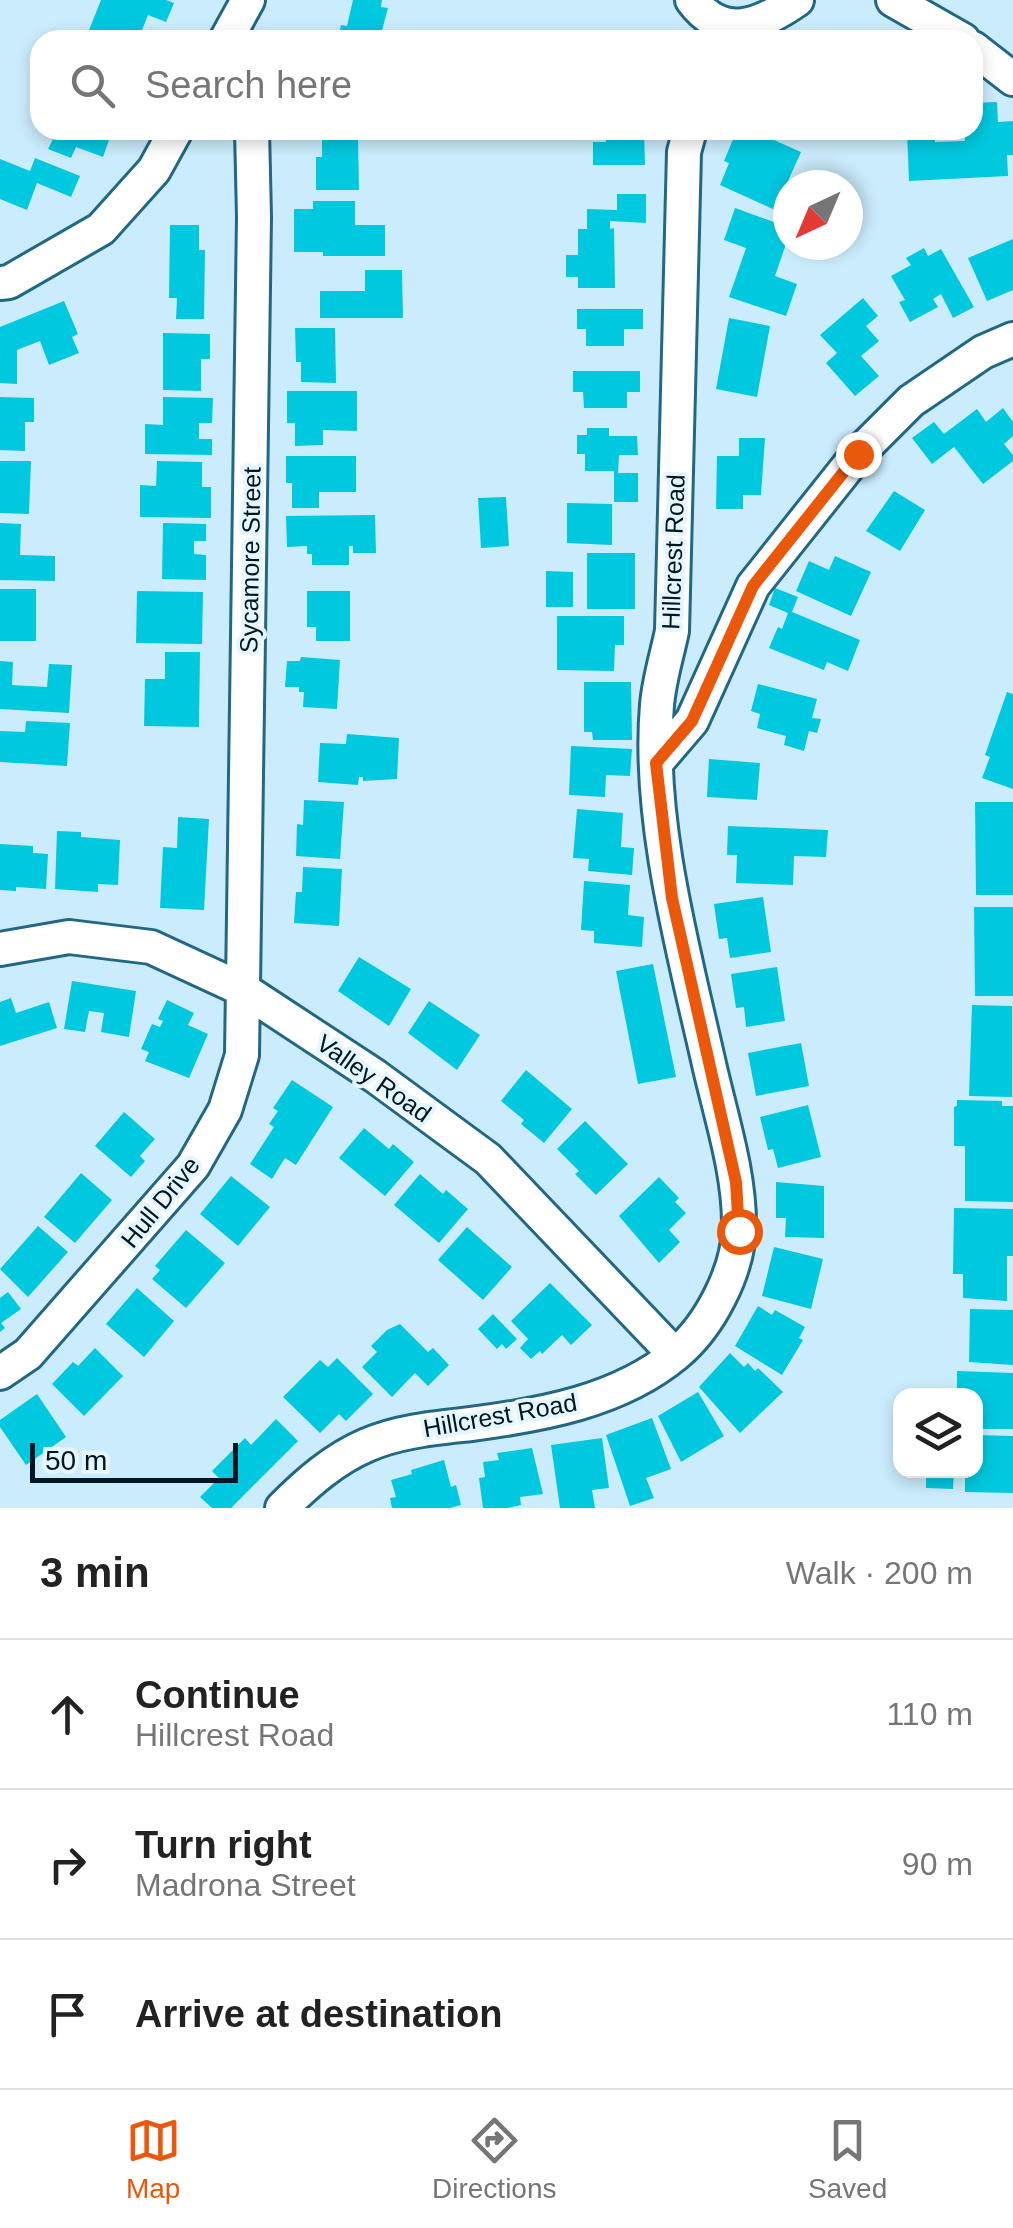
<!DOCTYPE html>
<meta charset="utf-8">
<style>
:root{--surface:#fff;--page:#f2f2f2;--text:#222;--muted:#767676;--line:#e0e0e0;--accent:#ea580c}
body{margin:0;font-family:Arial,sans-serif;background:var(--page);color:var(--text)}
.controls{position:absolute;right:30px;bottom:30px;display:grid;overflow:hidden;border-radius:20px;box-shadow:0 5px 15px #0003}
.controls button{width:90px;height:90px;display:grid;place-items:center;padding:0;border:0;border-bottom:2px solid var(--line);background:var(--surface);color:var(--text);font:50px sans-serif}
.compass{position:absolute;left:773px;top:170px;width:90px;height:90px;border-radius:50%;background:var(--surface);box-shadow:0 5px 15px #0003;rotate:224deg}
.scale{position:absolute;left:30px;bottom:25px;width:208px;box-sizing:border-box;padding-left:10px;border:5px solid #001722;border-top:0;font-size:28px;line-height:35px;white-space:nowrap;color:#001722;-webkit-text-stroke:8px #e6f6fe;paint-order:stroke}
.stop{position:absolute;width:30px;height:30px;margin:-22px;border:8px solid #ea580c;border-radius:50%;background:#fff}
.stop.end{background:#ea580c;border-color:#fff;box-shadow:0 2px 10px #0008}
.list{margin:0;padding:0;list-style:none}
h2{display:flex;justify-content:space-between;align-items:center;height:130px;margin:0;padding:0 40px;font-size:42px}
h2 small{font-size:32px;font-weight:400;color:var(--muted)}
.list li{display:grid;grid-template-columns:65px 1fr auto;gap:30px;align-items:center;box-sizing:border-box;height:150px;padding:0 40px;border-top:2px solid var(--line)}
.list b{display:block;font-size:38px;white-space:nowrap}
.list p{margin:0;font-size:32px;white-space:nowrap;color:var(--muted)}
.list em{font-size:32px;font-style:normal;color:var(--muted)}
.icon{flex:none;width:55px;height:55px;fill:none;stroke:currentColor;stroke-width:2;stroke-linecap:round;stroke-linejoin:round}
.map{position:relative;flex:none;width:1013px;height:1508px;overflow:hidden}
.search{position:absolute;background:var(--surface);box-shadow:0 5px 15px #0003;left:30px;right:30px;top:30px;height:110px;display:flex;align-items:center;gap:25px;box-sizing:border-box;padding:0 35px;border-radius:30px;color:var(--muted);font-size:38px}
.sheet{height:580px;background:var(--surface)}
nav{display:flex;justify-content:space-around;align-items:center;box-sizing:border-box;height:140px;border-top:2px solid var(--line);background:var(--surface);font-size:28px;color:var(--muted)}
nav a{display:grid;justify-items:center;gap:5px}
nav .on{color:var(--accent)}
.map>svg:first-child{display:block}
.building{fill:#00c8df}
.lines{fill:none;stroke-linecap:round;stroke-linejoin:round}
.minor-casing{stroke:#226783;stroke-width:38}
.minor{stroke:#fff;stroke-width:32}
.route{stroke:#ea580c;stroke-width:12}
.labels{text-anchor:middle;dominant-baseline:central;stroke-width:8;stroke-linejoin:round;paint-order:stroke}
.street-label{font-size:25px;fill:#001722;stroke:#e6f6fe}
</style>
<div class="map">
<svg width="1013" height="1508" viewBox="0 0 1013 1508">
<rect width="100%" height="100%" fill="#cbecfc"/>
<!-- building -->
<path class="building" d="M 101,0 L 166,0 L 174,3 L 166,22 L 148,15 L 138,40 L 115,40 L 89,30 Z
M 353,0 L 382,0 L 381,7 L 388,8 L 381,34 L 372,32 L 370,40 L 338,40 L 341,25 L 347,26 Z
M 997,102 L 998,122 L 1013,121 L 1013,155 L 1007,155 L 1008,176 L 909,181 L 907,132 L 935,131 L 935,142 L 965,141 L 964,130 L 973,130 L 973,103 Z
M 47,130 L 94,130 L 93,134 L 109,140 L 103,157 L 76,147 L 71,158 L 48,149 L 54,137 L 58,138 L 59,135 Z
M 606,130 L 644,130 L 645,165 L 593,165 L 593,142 L 606,142 Z
M 737,130 L 743,133 L 751,130 L 801,152 L 775,210 L 720,185 L 729,163 L 724,161 Z
M 322,139 L 358,139 L 359,190 L 316,190 L 316,157 L 322,157 Z
M 35,158 L 80,176 L 71,197 L 37,183 L 27,210 L 0,199 L 0,159 L 30,171 Z
M 617,194 L 646,194 L 646,223 L 610,221 L 610,229 L 614,228 L 615,288 L 578,288 L 578,277 L 566,277 L 566,255 L 578,255 L 578,229 L 587,229 L 587,209 L 617,210 Z
M 313,201 L 355,201 L 355,225 L 385,225 L 385,256 L 323,256 L 323,252 L 294,252 L 294,209 L 313,209 Z
M 735,208 L 788,227 L 788,238 L 775,276 L 797,284 L 786,316 L 729,297 L 746,248 L 724,240 Z
M 170,225 L 199,225 L 199,250 L 205,250 L 204,319 L 176,319 L 177,298 L 169,298 Z
M 1013,239 L 1013,290 L 987,301 L 968,258 Z
M 924,248 L 928,256 L 941,249 L 974,307 L 953,318 L 941,294 L 933,299 L 938,307 L 910,322 L 899,302 L 905,300 L 891,276 L 911,265 L 906,258 Z
M 365,270 L 402,270 L 403,318 L 320,318 L 320,291 L 365,291 Z
M 863,298 L 878,316 L 866,326 L 879,341 L 861,356 L 879,376 L 855,396 L 826,363 L 837,353 L 820,335 Z
M 64,301 L 78,334 L 72,337 L 79,353 L 49,365 L 40,341 L 17,350 L 17,384 L 0,383 L 0,327 Z
M 577,309 L 643,309 L 643,329 L 624,329 L 624,346 L 586,346 L 586,329 L 577,329 Z
M 729,318 L 770,326 L 757,397 L 716,389 Z
M 295,328 L 335,328 L 336,383 L 301,382 L 301,362 L 296,362 Z
M 163,333 L 210,334 L 210,359 L 201,359 L 201,391 L 163,390 Z
M 573,371 L 640,371 L 640,392 L 627,392 L 627,408 L 584,408 L 583,392 L 573,392 Z
M 287,391 L 357,391 L 357,431 L 323,430 L 323,445 L 295,446 L 295,423 L 287,423 Z
M 0,397 L 34,398 L 34,422 L 25,422 L 25,451 L 0,450 Z
M 163,397 L 213,398 L 212,423 L 199,423 L 199,439 L 212,439 L 212,455 L 145,454 L 145,424 L 163,425 Z
M 1003,408 L 1013,422 L 1013,436 L 1004,444 L 1013,455 L 1013,461 L 983,484 L 954,447 L 932,464 L 912,438 L 934,422 L 944,434 L 977,409 L 986,422 Z
M 587,428 L 609,428 L 609,436 L 637,436 L 638,455 L 619,455 L 618,473 L 638,473 L 638,502 L 614,502 L 614,471 L 585,471 L 585,454 L 577,454 L 577,435 L 587,435 Z
M 739,438 L 765,438 L 761,495 L 743,495 L 743,509 L 716,509 L 717,456 L 739,456 Z
M 286,456 L 356,456 L 356,492 L 319,492 L 319,508 L 292,508 L 292,483 L 286,483 Z
M 0,461 L 31,461 L 29,514 L 0,513 Z
M 157,461 L 202,462 L 202,487 L 211,487 L 211,518 L 140,517 L 140,485 L 156,486 Z
M 894,491 L 925,510 L 900,551 L 866,531 Z
M 506,497 L 509,546 L 481,548 L 478,498 Z
M 567,503 L 612,504 L 612,545 L 567,543 Z
M 375,515 L 376,553 L 353,553 L 353,546 L 349,546 L 349,565 L 312,565 L 312,554 L 307,554 L 307,546 L 287,547 L 286,516 Z
M 0,523 L 21,524 L 20,555 L 55,556 L 55,581 L 0,580 Z
M 163,523 L 206,524 L 206,541 L 194,541 L 194,554 L 206,555 L 206,580 L 162,579 Z
M 587,553 L 635,553 L 635,609 L 587,609 Z
M 835,556 L 871,572 L 851,616 L 796,591 L 809,561 L 829,570 Z
M 546,571 L 573,572 L 573,607 L 546,607 Z
M 775,588 L 798,597 L 792,612 L 860,640 L 848,671 L 827,662 L 824,670 L 769,648 L 778,627 L 782,629 L 788,613 L 769,605 Z
M 0,589 L 36,589 L 36,641 L 0,641 Z
M 137,591 L 203,592 L 202,644 L 136,643 Z
M 307,591 L 350,591 L 350,641 L 316,641 L 316,627 L 307,627 Z
M 557,616 L 624,616 L 624,645 L 615,645 L 614,671 L 557,670 Z
M 165,652 L 200,652 L 199,727 L 144,726 L 145,679 L 165,679 Z
M 301,657 L 340,660 L 337,709 L 303,707 L 304,692 L 299,692 L 299,687 L 285,687 L 287,661 L 300,661 Z
M 0,661 L 13,662 L 12,685 L 47,687 L 49,664 L 72,665 L 69,713 L 0,709 Z
M 584,682 L 631,682 L 632,740 L 593,740 L 592,732 L 584,732 Z
M 758,684 L 817,699 L 812,718 L 821,719 L 817,733 L 809,731 L 804,751 L 784,745 L 786,736 L 757,728 L 760,714 L 751,711 Z
M 1007,692 L 1013,694 L 1013,789 L 982,778 L 990,757 L 985,755 Z
M 26,721 L 70,723 L 67,766 L 0,762 L 0,731 L 25,732 Z
M 347,734 L 399,738 L 397,779 L 363,781 L 363,777 L 359,777 L 358,785 L 318,782 L 320,743 L 346,744 Z
M 571,746 L 632,749 L 630,776 L 606,775 L 605,797 L 569,795 Z
M 709,759 L 760,763 L 757,800 L 707,797 Z
M 304,800 L 344,802 L 340,859 L 296,856 L 297,824 L 303,825 Z
M 975,802 L 1013,802 L 1013,895 L 976,895 Z
M 577,809 L 623,813 L 621,847 L 634,848 L 632,875 L 588,871 L 589,859 L 573,858 Z
M 178,817 L 209,819 L 204,910 L 160,908 L 163,847 L 177,848 Z
M 728,826 L 828,830 L 826,857 L 794,856 L 793,885 L 736,883 L 737,855 L 727,855 Z
M 57,831 L 81,832 L 81,837 L 120,840 L 118,885 L 98,884 L 98,892 L 55,889 Z
M 0,844 L 33,846 L 33,853 L 48,854 L 46,889 L 16,887 L 16,891 L 0,890 Z
M 303,867 L 342,869 L 339,926 L 294,923 L 296,892 L 302,892 Z
M 584,881 L 630,885 L 628,915 L 644,917 L 642,947 L 594,943 L 594,931 L 581,930 Z
M 763,897 L 771,952 L 730,958 L 727,938 L 719,939 L 714,904 Z
M 974,907 L 1013,907 L 1013,996 L 975,996 Z
M 359,957 L 411,989 L 389,1026 L 338,991 Z
M 653,964 L 676,1077 L 638,1084 L 616,971 Z
M 777,967 L 785,1021 L 746,1027 L 744,1007 L 736,1008 L 731,974 Z
M 72,981 L 136,991 L 129,1037 L 101,1032 L 104,1013 L 89,1011 L 85,1032 L 64,1029 Z
M 11,998 L 16,1013 L 49,1002 L 57,1028 L 0,1046 L 0,1002 Z
M 167,1000 L 194,1013 L 188,1025 L 208,1034 L 189,1078 L 145,1061 L 149,1052 L 141,1049 L 152,1024 L 160,1027 L 163,1021 L 158,1019 Z
M 429,1001 L 480,1035 L 457,1070 L 408,1033 Z
M 972,1005 L 1012,1006 L 1012,1097 L 969,1096 Z
M 801,1043 L 809,1086 L 756,1096 L 748,1053 Z
M 526,1070 L 572,1109 L 544,1143 L 521,1124 L 524,1120 L 501,1101 Z
M 292,1080 L 333,1107 L 296,1165 L 285,1158 L 272,1179 L 250,1164 L 274,1127 L 269,1124 L 278,1111 L 273,1108 Z
M 957,1100 L 1002,1101 L 1002,1106 L 1013,1106 L 1013,1202 L 965,1201 L 965,1146 L 954,1146 L 954,1107 L 957,1106 Z
M 808,1105 L 821,1157 L 778,1168 L 773,1149 L 768,1150 L 760,1117 Z
M 124,1112 L 155,1139 L 140,1156 L 145,1161 L 131,1177 L 95,1146 Z
M 585,1121 L 628,1164 L 596,1195 L 575,1174 L 579,1171 L 557,1149 Z
M 364,1128 L 389,1149 L 393,1144 L 414,1162 L 385,1196 L 339,1158 Z
M 81,1173 L 112,1200 L 75,1243 L 44,1217 Z
M 420,1174 L 443,1194 L 446,1190 L 468,1209 L 439,1243 L 394,1205 Z
M 231,1176 L 270,1207 L 238,1246 L 200,1214 Z
M 659,1177 L 679,1198 L 675,1202 L 686,1213 L 669,1230 L 680,1242 L 659,1263 L 619,1216 Z
M 776,1182 L 824,1186 L 824,1238 L 785,1237 L 786,1218 L 776,1218 Z
M 954,1208 L 1013,1209 L 1013,1256 L 1007,1256 L 1007,1301 L 963,1298 L 963,1274 L 953,1274 Z
M 38,1226 L 68,1252 L 28,1297 L 0,1269 Z
M 467,1227 L 512,1267 L 483,1300 L 438,1260 Z
M 186,1230 L 225,1263 L 186,1308 L 152,1279 L 160,1270 L 155,1266 Z
M 774,1247 L 823,1259 L 811,1309 L 762,1296 Z
M 550,1283 L 592,1325 L 571,1345 L 562,1335 L 542,1354 L 540,1351 L 531,1359 L 520,1348 L 528,1339 L 511,1321 Z
M 137,1288 L 174,1321 L 144,1357 L 106,1324 Z
M 8,1292 L 21,1309 L 1,1323 L 5,1328 L 0,1332 L 0,1298 Z
M 758,1306 L 772,1315 L 775,1310 L 805,1327 L 799,1338 L 803,1340 L 782,1375 L 735,1346 Z
M 970,1309 L 1013,1310 L 1013,1365 L 969,1362 Z
M 493,1314 L 517,1339 L 506,1349 L 502,1344 L 497,1349 L 478,1329 Z
M 400,1324 L 428,1352 L 433,1348 L 449,1365 L 428,1386 L 415,1373 L 392,1397 L 362,1367 L 377,1352 L 371,1346 L 387,1330 Z
M 95,1348 L 123,1376 L 84,1416 L 52,1384 L 73,1362 L 78,1366 Z
M 730,1353 L 744,1367 L 748,1363 L 755,1371 L 758,1368 L 783,1392 L 740,1433 L 699,1387 Z
M 337,1358 L 373,1394 L 346,1421 L 339,1414 L 320,1433 L 283,1397 L 320,1360 L 328,1367 Z
M 957,1371 L 1013,1373 L 1013,1429 L 976,1429 L 976,1396 L 957,1396 Z
M 698,1392 L 724,1436 L 681,1462 L 658,1416 Z
M 37,1394 L 66,1437 L 26,1465 L 0,1427 L 0,1420 Z
M 652,1418 L 671,1469 L 646,1478 L 654,1498 L 630,1506 L 606,1435 Z
M 276,1419 L 298,1441 L 231,1508 L 212,1508 L 200,1497 L 219,1478 L 212,1471 L 245,1438 L 251,1445 Z
M 976,1435 L 1013,1436 L 1013,1493 L 965,1492 L 965,1470 L 976,1470 Z
M 602,1438 L 609,1488 L 592,1490 L 595,1508 L 560,1508 L 551,1445 Z
M 532,1448 L 543,1494 L 520,1497 L 521,1505 L 508,1508 L 483,1508 L 479,1478 L 485,1477 L 483,1462 L 499,1460 L 497,1453 Z
M 444,1460 L 451,1487 L 456,1485 L 461,1505 L 449,1508 L 392,1508 L 390,1498 L 396,1497 L 391,1480 L 412,1474 L 411,1470 Z
M 926,1470 L 954,1470 L 953,1489 L 926,1488 Z"/>
<g class="lines">
<defs>
<path id="minor" d="M 692,0 C 723,42 761,25 797,0
M 893,0 L 963,40
M 226,40 L 248,0
M 973,48 L 1013,79
M 0,283 L 9,282 L 101,229 L 154,170 L 176,130
M 656,763 L 692,721 L 753,586 L 858,454 L 911,401 L 983,352 L 1013,339
M 0,949 L 69,937 L 151,947 L 244,990 L 375,1076 L 488,1159 L 675,1355
M 0,1373 L 28,1354 L 193,1166 L 225,1110 L 242,1055 L 254,217 L 252,130
M 282,1508 C 307,1483 334,1459 367,1445 C 399,1431 436,1428 471,1424 C 541,1415 620,1401 676,1354 C 709,1327 738,1272 739,1228 C 740,1174 721,1117 709,1064 C 684,953 647,819 657,705 C 659,680 667,655 672,631 L 684,152 L 690,130"/>
</defs>
<!-- minor casing -->
<use href="#minor" class="minor-casing"/>
<!-- minor -->
<use href="#minor" class="minor"/>
</g>
<g class="lines">
<!-- route -->
<path class="route" d="M 739,1231 L 736,1182 L 672,898 L 656,763 L 692,721 L 753,586 L 858,454"/>
</g>
<g class="labels">
<!-- street labels -->
<g class="street-label">
<text transform="translate(673 552) rotate(-88)">Hillcrest Road</text>
<text transform="translate(250 560) rotate(-89)">Sycamore Street</text>
<text transform="translate(374 1078) rotate(35)">Valley Road</text>
<text transform="translate(160 1202) rotate(-51)">Hull Drive</text>
<text transform="translate(500 1415) rotate(-10)">Hillcrest Road</text>
</g>
</g>
</svg>
<div class="controls">
<button><svg class="icon" aria-label="layers" viewBox="0 0 24 24"><path d="M12 4l9 5-9 5-9-5zM3 14l9 5 9-5"/></svg></button>
</div>
<svg class="compass" viewBox="-18 -18 36 36"><path d="M0-13l5 13h-10z" fill="#e53935"/><path d="M0 13l5-13h-10z" fill="#767676"/></svg>
<div class="scale">50 m</div>
<div class="stop" style="left:739px;top:1231px"></div>
<div class="stop end" style="left:858px;top:454px"></div>
<div class="search"><svg class="icon" aria-label="search" viewBox="0 0 24 24"><circle cx="10" cy="10" r="6"/><path d="M15 15l6 6"/></svg>Search here</div>
</div>
<section class="sheet">
<h2>3 min<small>Walk · 200 m</small></h2>
<ul class="list">
<li><svg class="icon" aria-label="ahead" viewBox="0 0 24 24"><path d="M12 20V5M6 11l6-6 6 6"/></svg><div><b>Continue</b><p>Hillcrest Road</p></div><em>110 m</em></li>
<li><svg class="icon" aria-label="right" viewBox="0 0 24 24"><path d="M7 20v-9h11M14 6l5 5-5 5"/></svg><div><b>Turn right</b><p>Madrona Street</p></div><em>90 m</em></li>
<li><svg class="icon" aria-label="arrive" viewBox="0 0 24 24"><path d="M6 21V4h12l-3 4 3 4H6"/></svg><div><b>Arrive at destination</b></div></li>
</ul>
</section>
<nav>
<a class="on"><svg class="icon" aria-label="map" viewBox="0 0 24 24"><path d="M3 6l6-2 6 2 6-2v14l-6 2-6-2-6 2zM9 4v14M15 6v14"/></svg>Map</a>
<a><svg class="icon" aria-label="directions" viewBox="0 0 24 24"><path d="M12 3l9 9-9 9-9-9zM9 14v-3h6M13 9l2 2-2 2"/></svg>Directions</a>
<a><svg class="icon" aria-label="saved" viewBox="0 0 24 24"><path d="M7 4h10v16l-5-4-5 4z"/></svg>Saved</a>
</nav>
